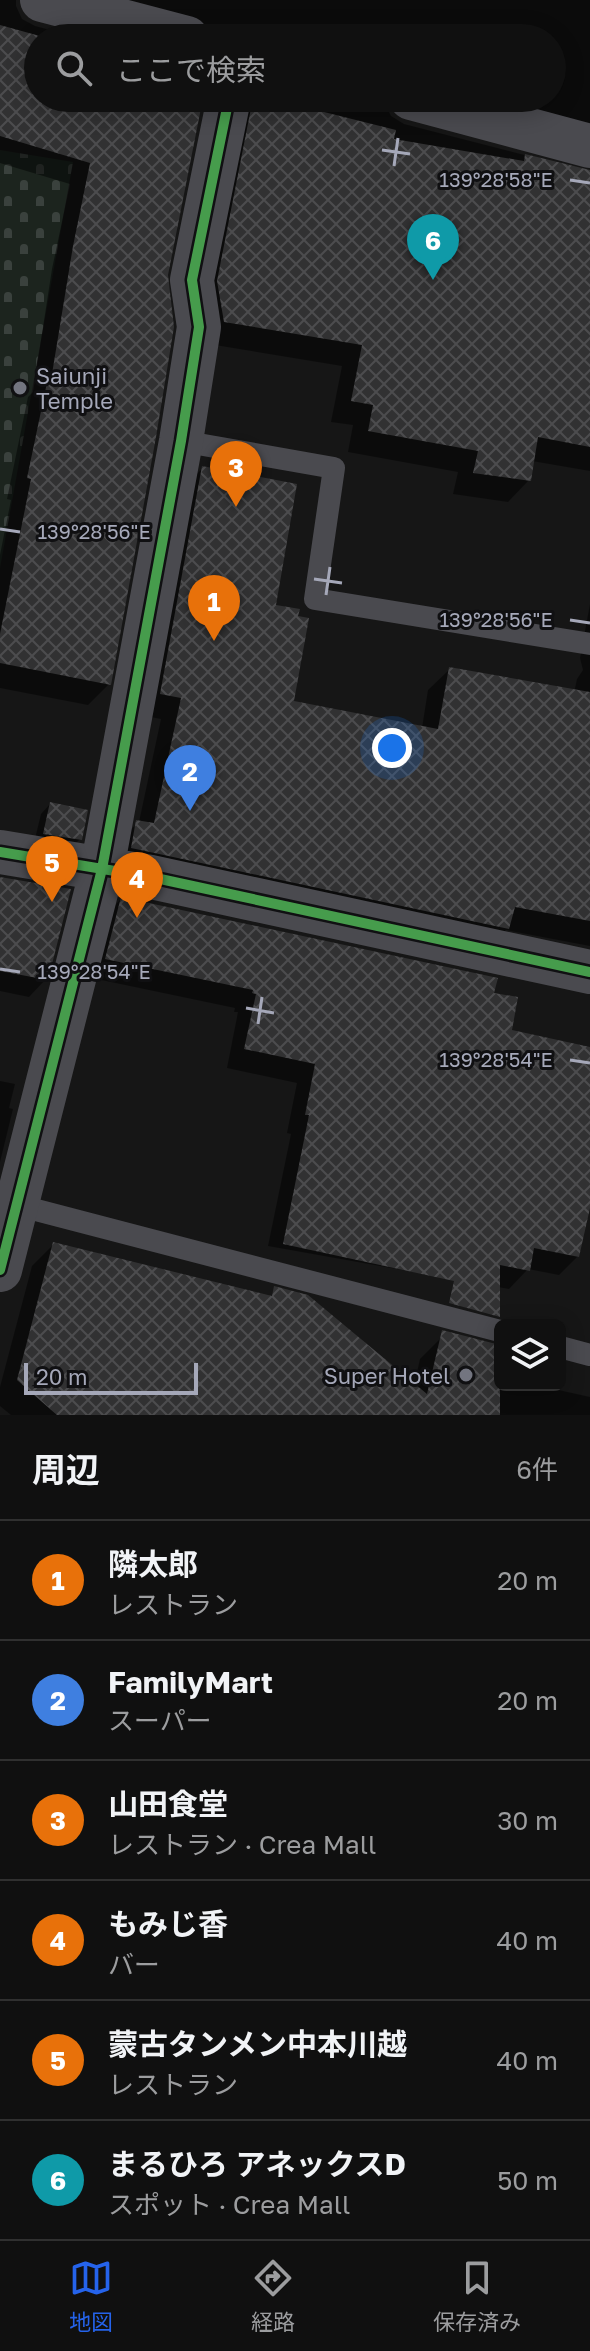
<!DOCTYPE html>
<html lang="ja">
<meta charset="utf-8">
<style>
:root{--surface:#101010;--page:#1e1e1e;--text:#f1f3f6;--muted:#9c9d9f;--line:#303030;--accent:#2563eb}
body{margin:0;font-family:"Golos Text","Noto Sans JP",sans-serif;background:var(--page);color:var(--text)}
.controls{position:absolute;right:24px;bottom:24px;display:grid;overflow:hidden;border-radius:12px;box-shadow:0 4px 20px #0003}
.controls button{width:72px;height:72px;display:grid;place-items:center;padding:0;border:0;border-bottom:2px solid var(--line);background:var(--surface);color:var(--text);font:40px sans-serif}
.scale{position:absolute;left:24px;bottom:20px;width:174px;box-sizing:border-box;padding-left:8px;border:4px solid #a5a8b9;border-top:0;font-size:22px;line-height:28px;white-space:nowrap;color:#a5a8b9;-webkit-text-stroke:6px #101012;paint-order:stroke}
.you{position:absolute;left:392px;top:748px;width:28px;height:28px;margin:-20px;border:6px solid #fff;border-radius:50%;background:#1a73e8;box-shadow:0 0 0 12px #1a73e833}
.badge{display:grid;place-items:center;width:52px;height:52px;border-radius:50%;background:var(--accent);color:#fff;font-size:26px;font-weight:700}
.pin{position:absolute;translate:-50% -66px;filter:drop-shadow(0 2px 4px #0008)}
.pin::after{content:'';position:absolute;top:42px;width:28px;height:24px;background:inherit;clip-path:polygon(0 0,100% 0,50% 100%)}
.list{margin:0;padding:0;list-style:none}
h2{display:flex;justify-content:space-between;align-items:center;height:104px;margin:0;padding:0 32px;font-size:34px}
h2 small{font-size:26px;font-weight:400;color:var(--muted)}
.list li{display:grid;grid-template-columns:52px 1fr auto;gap:24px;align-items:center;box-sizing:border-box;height:120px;padding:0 32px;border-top:2px solid var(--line)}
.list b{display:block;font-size:30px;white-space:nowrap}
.list p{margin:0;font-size:26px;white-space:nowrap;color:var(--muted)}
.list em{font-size:26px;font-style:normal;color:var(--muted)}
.icon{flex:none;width:44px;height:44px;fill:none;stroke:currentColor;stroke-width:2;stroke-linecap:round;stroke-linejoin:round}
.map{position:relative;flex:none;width:590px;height:1415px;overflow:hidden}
.search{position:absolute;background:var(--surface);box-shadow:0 4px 20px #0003;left:24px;right:24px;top:24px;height:88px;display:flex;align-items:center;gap:20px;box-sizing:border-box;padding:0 28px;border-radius:44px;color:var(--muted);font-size:30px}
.sheet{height:824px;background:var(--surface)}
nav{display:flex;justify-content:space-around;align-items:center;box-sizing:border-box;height:112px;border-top:2px solid var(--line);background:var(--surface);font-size:22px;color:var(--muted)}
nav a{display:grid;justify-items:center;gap:4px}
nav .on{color:var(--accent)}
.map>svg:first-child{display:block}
.cemetery{fill:url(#cemetery-stones)}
.shadow{fill:#0007}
.building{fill:url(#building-cross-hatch)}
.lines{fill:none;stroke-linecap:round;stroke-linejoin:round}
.service{stroke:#4a4a4f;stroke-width:22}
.minor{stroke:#4a4a4f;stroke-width:44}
.cycleway-casing{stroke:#101012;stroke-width:15}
.cycleway{stroke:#469c4c;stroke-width:10}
.ticks{fill:none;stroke:#a5a8b9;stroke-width:3}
.poi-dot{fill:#737580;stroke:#101012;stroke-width:3}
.labels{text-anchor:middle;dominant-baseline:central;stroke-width:6;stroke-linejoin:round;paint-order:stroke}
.poi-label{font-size:22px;fill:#a5a8b9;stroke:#101012;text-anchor:start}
.ticks-label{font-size:20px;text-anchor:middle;fill:#a5a8b9;stroke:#101012;stroke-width:6;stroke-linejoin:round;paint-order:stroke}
</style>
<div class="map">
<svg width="590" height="1415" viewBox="0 0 590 1415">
<defs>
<pattern id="cemetery-stones" width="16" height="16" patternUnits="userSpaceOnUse" patternTransform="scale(2)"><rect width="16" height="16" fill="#1c241e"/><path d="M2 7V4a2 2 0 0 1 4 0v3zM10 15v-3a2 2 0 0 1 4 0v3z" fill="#3a413d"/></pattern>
<pattern id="building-cross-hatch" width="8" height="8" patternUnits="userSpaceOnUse" patternTransform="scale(2)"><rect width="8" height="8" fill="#313132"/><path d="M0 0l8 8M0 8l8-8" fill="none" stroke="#4c4c4e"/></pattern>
</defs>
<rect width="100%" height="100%" fill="#161616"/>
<!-- cemetery -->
<path class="cemetery" d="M 0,150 L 73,162 L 0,568 Z"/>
<!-- shadow -->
<path class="shadow" d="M 0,0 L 16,0 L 16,6 L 22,19 L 35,26 L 81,38 L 38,38 L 38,98 L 201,98 L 165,275 L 109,684 L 88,705 L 0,688 L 0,555 L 11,500 L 7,499 L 28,397 L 33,392 L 52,269 L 70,184 L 0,163 Z
M 41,0 L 590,0 L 590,155 L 409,98 L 552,98 L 552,38 L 178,38 Z
M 220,98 L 385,98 L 385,104 L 391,116 L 404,124 L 590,172 L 590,471 L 532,461 L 529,480 L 508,502 L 453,494 L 458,472 L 348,452 L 353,425 L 331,422 L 342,366 L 203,343 Z
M 203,468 L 273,606 L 292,703 L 422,728 L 428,690 L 450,669 L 574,693 L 577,679 L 583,670 L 580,658 L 590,604 L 590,946 L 506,930 L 486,949 L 111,869 L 116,843 L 139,822 L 161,719 L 140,715 L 181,489 Z
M 50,804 L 80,839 L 70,849 L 34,843 L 41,814 Z
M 0,879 L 46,979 L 29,997 L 0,991 Z
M 121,899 L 492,994 L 509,1031 L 590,1049 L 590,1199 L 578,1256 L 559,1275 L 528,1269 L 509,1289 L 268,1246 L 291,1134 L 287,1133 L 297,1083 L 227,1068 L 238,1012 L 234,1012 L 235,1008 L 87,977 L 102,919 Z
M 0,1081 L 15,1084 L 9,1108 L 13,1109 L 0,1162 Z
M 54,1244 L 414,1386 L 420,1359 L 442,1337 L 500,1352 L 500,1385 L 536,1385 L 590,1397 L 590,1415 L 11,1415 L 0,1406 L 0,1387 L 32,1266 Z"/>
<!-- building -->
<path class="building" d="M 0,25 L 47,38 L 38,38 L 38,98 L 203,98 L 168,275 L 174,327 L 156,437 L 111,685 L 0,663 L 0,634 L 31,479 L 27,478 L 49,373 L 52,374 L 73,246 L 90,163 L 0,136 Z
M 253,98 L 268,98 L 396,130 L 394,139 L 524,161 L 525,154 L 590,170 L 590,447 L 538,437 L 531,481 L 473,473 L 478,451 L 368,431 L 373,405 L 351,401 L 362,345 L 224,322 L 217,281 Z
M 202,466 L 297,484 L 276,605 L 300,609 L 298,616 L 309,618 L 294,701 L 438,729 L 449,667 L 590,692 L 590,921 L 515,907 L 509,929 L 131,848 L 136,820 L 154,823 L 181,698 L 160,694 Z
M 50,802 L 88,810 L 82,840 L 43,834 Z
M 0,877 L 71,889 L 48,980 L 0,971 Z
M 121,897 L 498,978 L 494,993 L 518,997 L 512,1030 L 590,1047 L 590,1208 L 579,1257 L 534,1248 L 530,1271 L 500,1265 L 500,1317 L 449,1303 L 454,1281 L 283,1244 L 309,1115 L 305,1115 L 315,1064 L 244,1049 L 256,994 L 252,993 L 253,990 L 105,959 Z
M 53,1242 L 272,1296 L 274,1286 L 308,1295 L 427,1394 L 442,1330 L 500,1345 L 500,1415 L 57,1415 L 17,1380 Z"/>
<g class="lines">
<!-- service -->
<path class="service" d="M 181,441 L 334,468 L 315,599 L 590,644
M 17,1205 L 500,1331
M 560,1347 L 590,1355"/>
<!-- minor -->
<path class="minor" d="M 42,0 L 187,38
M 411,98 L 590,146
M 0,852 L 151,877 L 590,972
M 0,1270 L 102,869 L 181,441 L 199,327 L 192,280 L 229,98"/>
<defs>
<path id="cycleway" d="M 0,852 L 151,877 L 590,972
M 0,1270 L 102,869 L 181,441 L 199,327 L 192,280 L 229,98"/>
</defs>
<!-- cycleway casing -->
<use href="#cycleway" class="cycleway-casing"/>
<!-- cycleway -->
<use href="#cycleway" class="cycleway"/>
</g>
<!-- ticks -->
<path class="ticks" d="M 382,150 L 410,154M 394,166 L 398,138M 570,180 L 590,183M 0,529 L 20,532M 314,579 L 342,583M 326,595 L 330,567M 570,620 L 590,623M 0,969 L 20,972M 246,1008 L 274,1013M 258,1024 L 262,997M 570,1060 L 590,1063"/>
<!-- markers -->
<g class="poi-dot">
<circle cx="20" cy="388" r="8"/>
<circle cx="466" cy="1375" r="8"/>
</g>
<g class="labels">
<!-- poi labels -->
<g class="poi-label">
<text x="36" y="375">Saiunji<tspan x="36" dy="25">Temple</tspan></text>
<text x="450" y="1375" text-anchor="end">Super Hotel</text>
</g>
</g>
<g class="ticks-label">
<text x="496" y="187">139°28'58"E</text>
<text x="94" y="539">139°28'56"E</text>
<text x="496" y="627">139°28'56"E</text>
<text x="94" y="979">139°28'54"E</text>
<text x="496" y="1067">139°28'54"E</text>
</g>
</svg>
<div class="controls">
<button><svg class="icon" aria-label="layers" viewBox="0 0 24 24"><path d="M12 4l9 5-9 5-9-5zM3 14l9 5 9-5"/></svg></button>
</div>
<div class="scale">20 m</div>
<div class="you"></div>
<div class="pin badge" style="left:214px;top:641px;background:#e8710a">1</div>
<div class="pin badge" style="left:190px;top:811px;background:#3f7fe0">2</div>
<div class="pin badge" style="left:236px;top:507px;background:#e8710a">3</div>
<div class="pin badge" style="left:137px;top:918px;background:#e8710a">4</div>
<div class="pin badge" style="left:52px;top:902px;background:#e8710a">5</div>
<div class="pin badge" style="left:433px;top:280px;background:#0f9aa8">6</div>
<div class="search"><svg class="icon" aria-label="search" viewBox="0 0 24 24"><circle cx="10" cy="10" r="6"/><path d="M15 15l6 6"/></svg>ここで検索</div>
</div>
<section class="sheet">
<h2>周辺<small>6件</small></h2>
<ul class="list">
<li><span class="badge" style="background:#e8710a">1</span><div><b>隣太郎</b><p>レストラン</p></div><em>20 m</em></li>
<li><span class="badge" style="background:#3f7fe0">2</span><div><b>FamilyMart</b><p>スーパー</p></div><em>20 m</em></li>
<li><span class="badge" style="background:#e8710a">3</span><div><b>山田食堂</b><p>レストラン · Crea Mall</p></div><em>30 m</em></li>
<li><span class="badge" style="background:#e8710a">4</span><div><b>もみじ香</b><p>バー</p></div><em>40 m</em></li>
<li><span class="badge" style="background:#e8710a">5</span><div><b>蒙古タンメン中本川越</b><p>レストラン</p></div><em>40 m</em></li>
<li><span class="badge" style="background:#0f9aa8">6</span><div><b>まるひろ アネックスD</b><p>スポット · Crea Mall</p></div><em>50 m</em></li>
</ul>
</section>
<nav>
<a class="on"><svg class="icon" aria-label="map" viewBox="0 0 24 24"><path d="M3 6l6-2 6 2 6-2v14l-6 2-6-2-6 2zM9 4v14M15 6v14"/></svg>地図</a>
<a><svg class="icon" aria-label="directions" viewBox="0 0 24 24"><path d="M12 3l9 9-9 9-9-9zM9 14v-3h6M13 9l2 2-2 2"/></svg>経路</a>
<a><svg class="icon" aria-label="saved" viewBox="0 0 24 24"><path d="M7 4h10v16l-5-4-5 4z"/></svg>保存済み</a>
</nav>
